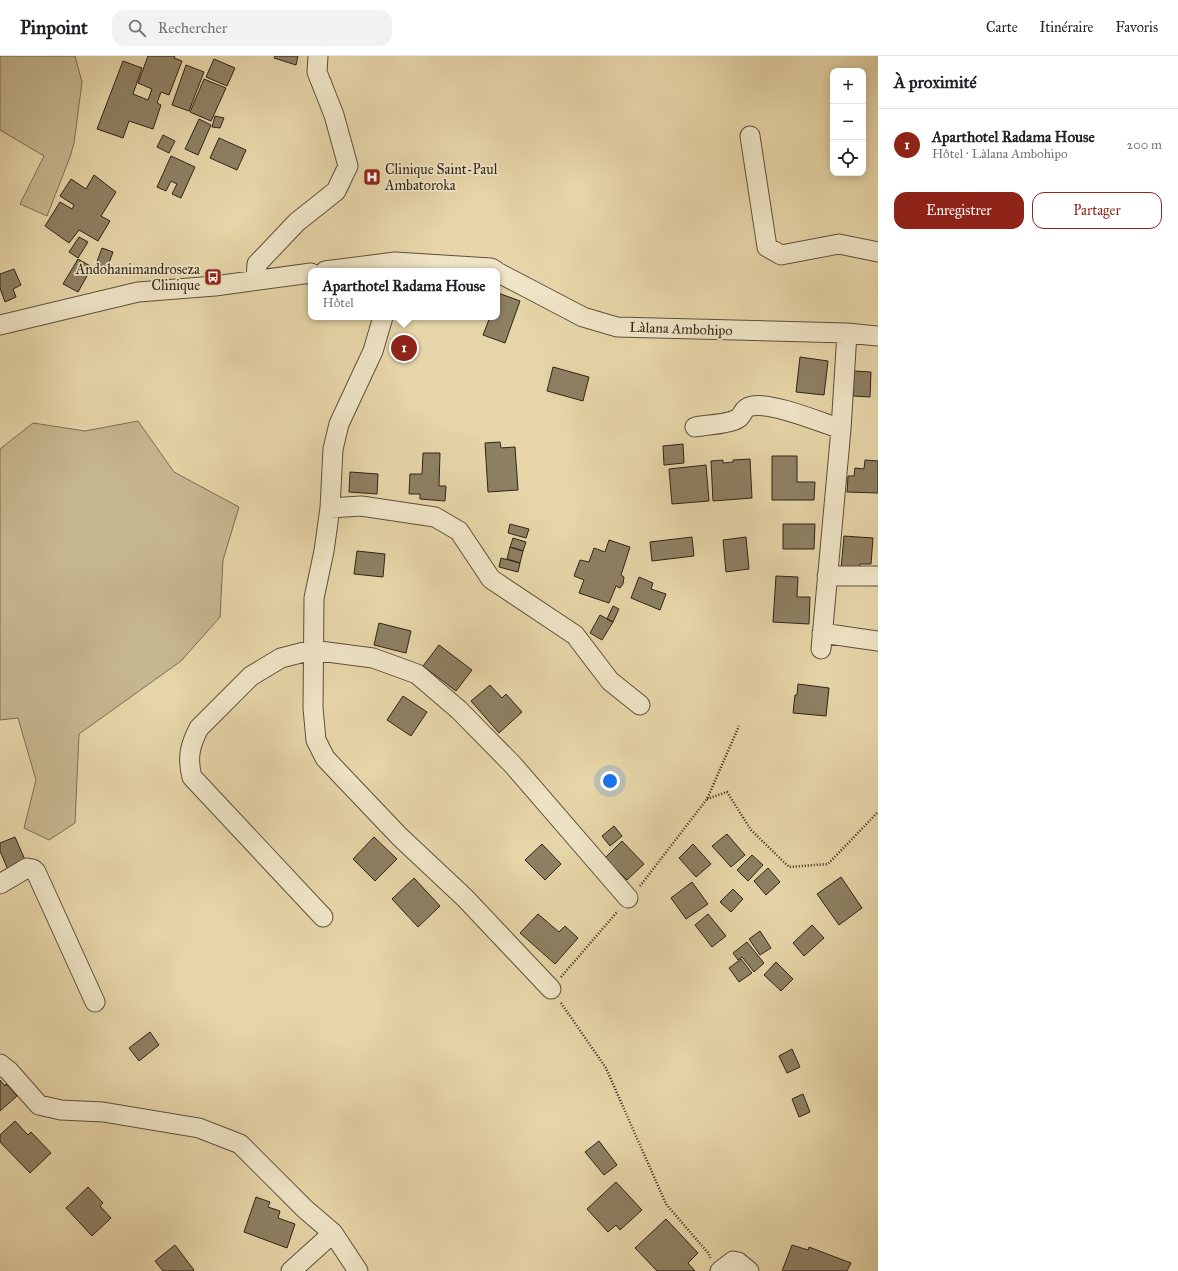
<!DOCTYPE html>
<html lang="fr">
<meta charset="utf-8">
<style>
:root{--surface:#fff;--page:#f2f2f2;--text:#202124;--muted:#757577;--line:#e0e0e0;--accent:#8f2418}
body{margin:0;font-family:"IM FELL Great Primer",serif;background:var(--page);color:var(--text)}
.controls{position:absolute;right:12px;top:12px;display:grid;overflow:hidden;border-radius:8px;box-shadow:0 2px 10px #0003}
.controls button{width:36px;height:36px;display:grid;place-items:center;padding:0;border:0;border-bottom:1px solid var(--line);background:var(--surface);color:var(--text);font:20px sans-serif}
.you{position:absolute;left:610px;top:725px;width:14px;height:14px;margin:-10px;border:3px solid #fff;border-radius:50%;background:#1a73e8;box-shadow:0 0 0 6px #1a73e833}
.badge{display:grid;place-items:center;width:26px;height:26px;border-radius:50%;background:var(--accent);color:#fff;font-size:13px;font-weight:700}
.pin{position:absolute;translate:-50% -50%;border:2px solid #fff;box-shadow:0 1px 4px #0006}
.popup{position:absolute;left:308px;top:212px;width:192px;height:52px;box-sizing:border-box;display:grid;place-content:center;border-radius:8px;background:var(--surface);filter:drop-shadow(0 1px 3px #0005);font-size:13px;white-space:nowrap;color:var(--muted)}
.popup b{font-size:15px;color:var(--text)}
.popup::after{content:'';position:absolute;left:50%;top:100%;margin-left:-8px;border:8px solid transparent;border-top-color:var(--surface)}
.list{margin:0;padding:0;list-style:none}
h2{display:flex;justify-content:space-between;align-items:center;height:52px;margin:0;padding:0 16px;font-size:17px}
h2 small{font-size:13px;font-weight:400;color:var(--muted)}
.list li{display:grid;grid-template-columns:26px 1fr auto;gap:12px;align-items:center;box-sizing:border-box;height:72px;padding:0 16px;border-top:1px solid var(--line)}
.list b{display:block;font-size:15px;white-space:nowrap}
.list p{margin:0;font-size:13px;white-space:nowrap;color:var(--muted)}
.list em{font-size:13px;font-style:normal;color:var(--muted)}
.actions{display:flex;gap:8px;padding:12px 16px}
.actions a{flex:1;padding:9px 0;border:1px solid var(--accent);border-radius:12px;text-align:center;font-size:14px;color:var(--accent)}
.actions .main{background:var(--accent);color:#fff}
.icon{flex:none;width:22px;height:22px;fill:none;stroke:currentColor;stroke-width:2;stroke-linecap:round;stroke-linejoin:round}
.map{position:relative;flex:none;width:878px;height:1215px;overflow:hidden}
header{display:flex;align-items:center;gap:24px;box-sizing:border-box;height:56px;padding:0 20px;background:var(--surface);border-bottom:1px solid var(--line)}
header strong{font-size:19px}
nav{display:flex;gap:22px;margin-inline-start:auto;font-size:14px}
.search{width:280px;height:36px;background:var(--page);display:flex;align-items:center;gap:10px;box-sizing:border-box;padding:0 14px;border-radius:12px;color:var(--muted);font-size:15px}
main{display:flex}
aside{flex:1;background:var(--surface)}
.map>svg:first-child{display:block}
.green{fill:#c7b790;stroke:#7b6e54}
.building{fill:#8e8063;stroke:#2f2418}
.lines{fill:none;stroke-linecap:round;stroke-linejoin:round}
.minor-casing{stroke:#5d503c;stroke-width:21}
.path{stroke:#2f2418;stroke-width:2.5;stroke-dasharray:1 2;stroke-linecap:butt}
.minor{stroke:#efe4c6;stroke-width:19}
.labels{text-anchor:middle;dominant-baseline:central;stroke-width:3.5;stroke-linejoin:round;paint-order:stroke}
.poi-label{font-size:14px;fill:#2f2418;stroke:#efe4c6;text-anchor:start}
.street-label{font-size:14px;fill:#2f2418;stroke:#efe4c6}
</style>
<header>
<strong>Pinpoint</strong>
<div class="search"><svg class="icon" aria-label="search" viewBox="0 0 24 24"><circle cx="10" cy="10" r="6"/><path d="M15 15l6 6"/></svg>Rechercher</div>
<nav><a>Carte</a><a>Itinéraire</a><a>Favoris</a></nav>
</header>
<main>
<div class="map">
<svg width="878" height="1215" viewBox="0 0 878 1215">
<rect width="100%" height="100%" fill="#e6d5a8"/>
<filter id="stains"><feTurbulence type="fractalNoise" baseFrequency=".005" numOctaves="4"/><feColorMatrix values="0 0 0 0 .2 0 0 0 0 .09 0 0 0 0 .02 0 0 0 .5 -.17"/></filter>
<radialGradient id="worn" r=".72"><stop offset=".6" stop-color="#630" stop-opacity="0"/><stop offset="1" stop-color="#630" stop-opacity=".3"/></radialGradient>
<!-- green -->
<path class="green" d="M 0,0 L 75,0 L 82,26 L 74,87 L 70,101 L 47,160 L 20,148 L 44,100 L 0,74 Z
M 138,365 L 174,416 L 239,451 L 223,504 L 220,561 L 181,605 L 79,678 L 75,767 L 49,784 L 24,772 L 36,724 L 18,662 L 0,664 L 0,393 L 33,367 L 85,375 Z"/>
<!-- building -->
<path class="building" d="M 148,0 L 175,0 L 174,2 L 182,5 L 169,39 L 161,36 L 157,47 L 161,49 L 153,73 L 129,65 L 123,82 L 97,73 L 123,5 L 142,12 L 133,38 L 148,44 L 152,33 L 138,27 Z
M 275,0 L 298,0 L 296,9 L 274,2 Z
M 214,3 L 235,12 L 227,30 L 206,21 Z
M 186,9 L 204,16 L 189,55 L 172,49 Z
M 204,23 L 226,32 L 211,65 L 190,56 Z
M 215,60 L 224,62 L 220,72 L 212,71 Z
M 199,63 L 211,69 L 198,99 L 185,93 Z
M 163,79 L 175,85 L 169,97 L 157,91 Z
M 219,82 L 246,94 L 237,114 L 210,102 Z
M 171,100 L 195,111 L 181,142 L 172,138 L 177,128 L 171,125 L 166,135 L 157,131 Z
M 94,119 L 116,136 L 101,160 L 110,165 L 98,185 L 79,174 L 69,187 L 45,170 L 60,146 L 72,153 L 74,149 L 60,140 L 71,123 L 86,133 Z
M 79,181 L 88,186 L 78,202 L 69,196 Z
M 102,192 L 113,196 L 106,215 L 95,211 Z
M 78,203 L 92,211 L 78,236 L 63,228 Z
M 14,213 L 21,229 L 13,233 L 16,241 L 5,246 L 0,232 L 0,218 Z
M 498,237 L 520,245 L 505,287 L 483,279 L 490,261 L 497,261 L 497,241 Z
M 800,301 L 828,305 L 824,339 L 796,336 Z
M 553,311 L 589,321 L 583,345 L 547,335 Z
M 854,315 L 871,316 L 870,341 L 853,340 Z
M 500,386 L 501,392 L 515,391 L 518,434 L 488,436 L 485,387 Z
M 683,388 L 684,407 L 664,409 L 663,390 Z
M 423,397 L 440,397 L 439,430 L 446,430 L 445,445 L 420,443 L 420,438 L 409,438 L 410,418 L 422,418 Z
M 772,400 L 797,400 L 797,426 L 815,426 L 814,444 L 772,444 Z
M 750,403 L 752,442 L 713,445 L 711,405 L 723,404 L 723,407 L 733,406 L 733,404 Z
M 865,404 L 878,405 L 878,437 L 847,436 L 848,420 L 854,420 L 855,412 L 864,413 Z
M 706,409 L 709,445 L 672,448 L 669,413 Z
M 350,416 L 378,418 L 377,438 L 349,436 Z
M 510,468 L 529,473 L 526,482 L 508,477 Z
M 783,468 L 815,468 L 814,493 L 783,493 Z
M 844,480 L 873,482 L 871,508 L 860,508 L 859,514 L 841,513 Z
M 692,481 L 694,500 L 652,505 L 650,486 Z
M 746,481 L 749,513 L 726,516 L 723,484 Z
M 513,482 L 526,486 L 523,495 L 510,491 Z
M 609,484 L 630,491 L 621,519 L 624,521 L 623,528 L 620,532 L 616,530 L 609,547 L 579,537 L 584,524 L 574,520 L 580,504 L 589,506 L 594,492 L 605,496 Z
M 510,491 L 523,495 L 520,507 L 507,503 Z
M 357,495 L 385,498 L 383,521 L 354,518 Z
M 501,502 L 520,507 L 518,516 L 499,511 Z
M 776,520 L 798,521 L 797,541 L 810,541 L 809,568 L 773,566 Z
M 639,521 L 653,527 L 651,533 L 666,538 L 660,554 L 631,542 Z
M 613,550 L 619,553 L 613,566 L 607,563 Z
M 600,559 L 613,566 L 602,584 L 590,577 Z
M 379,567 L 411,575 L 406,597 L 374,589 Z
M 439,589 L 472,614 L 456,635 L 423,610 Z
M 798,628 L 829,632 L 826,660 L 793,657 L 795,639 L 797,639 Z
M 490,629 L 502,642 L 506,638 L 522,656 L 499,677 L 471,645 Z
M 403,640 L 427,656 L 411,680 L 387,664 Z
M 614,770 L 622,780 L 610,790 L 602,780 Z
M 727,778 L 745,799 L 731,811 L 712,790 Z
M 15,781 L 26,806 L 8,814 L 0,795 L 0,787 Z
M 374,781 L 397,803 L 375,825 L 353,803 Z
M 622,785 L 644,808 L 627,824 L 605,802 Z
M 542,788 L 561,808 L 545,824 L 525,804 Z
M 693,788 L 711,808 L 696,821 L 679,802 Z
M 752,799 L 763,809 L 748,825 L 737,814 Z
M 768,812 L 780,826 L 766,839 L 754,825 Z
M 841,821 L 862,852 L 839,869 L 817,838 Z
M 414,822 L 440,850 L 418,871 L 392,843 Z
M 692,826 L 708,848 L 686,863 L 671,842 Z
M 733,833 L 743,843 L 731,856 L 720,846 Z
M 538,858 L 559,876 L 565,870 L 578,882 L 555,908 L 520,877 Z
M 708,858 L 726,880 L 712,891 L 695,869 Z
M 812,869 L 824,882 L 804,900 L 793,887 Z
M 760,875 L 771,892 L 760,899 L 749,883 Z
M 747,886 L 764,907 L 754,916 L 742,901 L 738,904 L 733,897 Z
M 741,903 L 752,917 L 739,926 L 729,912 Z
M 776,906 L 793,923 L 781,935 L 764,919 Z
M 150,976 L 159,989 L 139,1005 L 129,992 Z
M 792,993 L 800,1011 L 787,1017 L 779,1000 Z
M 0,1024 L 5,1030 L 6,1028 L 17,1040 L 0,1055 Z
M 803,1038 L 810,1056 L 799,1061 L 792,1043 Z
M 15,1065 L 28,1079 L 31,1076 L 51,1097 L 30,1117 L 0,1086 L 0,1079 Z
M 599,1085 L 617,1109 L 604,1119 L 585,1096 Z
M 616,1126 L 642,1154 L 620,1174 L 616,1169 L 608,1176 L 587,1153 Z
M 88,1131 L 103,1147 L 100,1150 L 111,1162 L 92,1180 L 66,1152 Z
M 256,1141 L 270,1146 L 268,1151 L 280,1155 L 278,1162 L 295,1168 L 287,1192 L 244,1176 Z
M 666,1163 L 698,1197 L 688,1207 L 695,1215 L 657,1215 L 635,1192 Z
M 175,1189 L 194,1214 L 193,1215 L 163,1215 L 155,1205 Z
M 792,1189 L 808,1194 L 809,1191 L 851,1207 L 847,1215 L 782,1215 Z"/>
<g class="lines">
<defs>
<path id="minor" d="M 750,80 L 767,191 L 781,199 L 839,188 L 878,196
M 325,215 L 395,206 L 491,212 L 496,215
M 497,216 L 583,261 L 617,271 L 847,277 L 878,280
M 256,224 L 257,208 L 297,166 L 336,135 L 348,110 L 334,59 L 317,16 L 318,0
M 383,261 L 373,295 L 339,368 L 333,393 L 330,452 L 324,495 L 314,542 L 313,652 L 316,684 L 325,702 L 341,719 L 400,781 L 465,842 L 551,933
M 0,269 L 138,236 L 215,230 L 311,217
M 695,371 C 705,369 729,368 737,363 C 744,360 741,352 752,350 C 772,346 820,366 841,373
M 330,452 L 361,450 L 435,461 L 459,475 L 491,523 L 575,579 L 610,625 L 640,649
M 827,520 L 878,520
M 822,577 L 878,585
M 821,593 L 841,373 L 847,277
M 0,828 L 27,812 L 33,813 L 36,816 L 95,946
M 323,861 L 192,721 C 187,702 190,689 199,672 L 251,620 L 281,602 L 312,594 L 373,602 L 417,618 L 459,654 L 513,709 L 628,842
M 0,1008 L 9,1015 L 39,1049 L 61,1054 L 103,1056 L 199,1072 L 240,1088 L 305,1153 L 333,1177 L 358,1215
M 291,1215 L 333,1177
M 720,1215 L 733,1205 L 738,1206 L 749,1215"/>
</defs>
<!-- minor casing -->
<use href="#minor" class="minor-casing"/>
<!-- path -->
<path class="path" d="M 707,743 L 727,736 L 751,774 L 789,811 L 828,808 L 878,756
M 640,830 L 707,743 L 739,670
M 561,921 L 618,855
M 561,947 L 606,1012 L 666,1148 L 709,1198 L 710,1202"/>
<!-- minor -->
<use href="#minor" class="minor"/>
</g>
<!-- icons -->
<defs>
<symbol id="hospital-square" viewBox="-11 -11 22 22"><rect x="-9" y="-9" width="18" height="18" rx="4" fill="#8f2418" stroke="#efe4c6"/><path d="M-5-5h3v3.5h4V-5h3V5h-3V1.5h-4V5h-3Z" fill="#fff"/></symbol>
<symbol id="bus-square" viewBox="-11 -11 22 22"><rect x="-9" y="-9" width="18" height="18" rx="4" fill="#8f2418" stroke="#efe4c6"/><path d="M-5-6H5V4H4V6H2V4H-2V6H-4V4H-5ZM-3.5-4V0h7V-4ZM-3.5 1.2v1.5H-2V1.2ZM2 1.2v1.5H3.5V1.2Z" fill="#fff"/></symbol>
</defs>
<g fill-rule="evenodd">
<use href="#hospital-square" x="362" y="111" width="20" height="20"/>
<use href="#bus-square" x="203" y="211" width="20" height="20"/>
</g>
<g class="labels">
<!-- poi labels -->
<g class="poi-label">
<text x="385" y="113">Clinique Saint-Paul<tspan x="385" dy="16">Ambatoroka</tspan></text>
<text x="200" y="213" text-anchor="end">Andohanimandroseza<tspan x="200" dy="16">Clinique</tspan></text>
</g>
<!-- street labels -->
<g class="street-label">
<text transform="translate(681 273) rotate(2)">Làlana Ambohipo</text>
</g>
</g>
<rect width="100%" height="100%" filter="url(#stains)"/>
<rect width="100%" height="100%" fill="url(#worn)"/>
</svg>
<div class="controls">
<button>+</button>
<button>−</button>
<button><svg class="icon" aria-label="locate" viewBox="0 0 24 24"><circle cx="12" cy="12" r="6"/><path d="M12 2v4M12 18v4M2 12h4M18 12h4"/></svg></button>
</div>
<div class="you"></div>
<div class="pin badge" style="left:404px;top:292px">1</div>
<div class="popup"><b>Aparthotel Radama House</b>Hôtel</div>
</div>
<aside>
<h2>À proximité<small></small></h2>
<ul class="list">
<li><span class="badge">1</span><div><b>Aparthotel Radama House</b><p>Hôtel · Làlana Ambohipo</p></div><em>200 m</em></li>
</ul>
<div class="actions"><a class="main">Enregistrer</a><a>Partager</a></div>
</aside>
</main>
